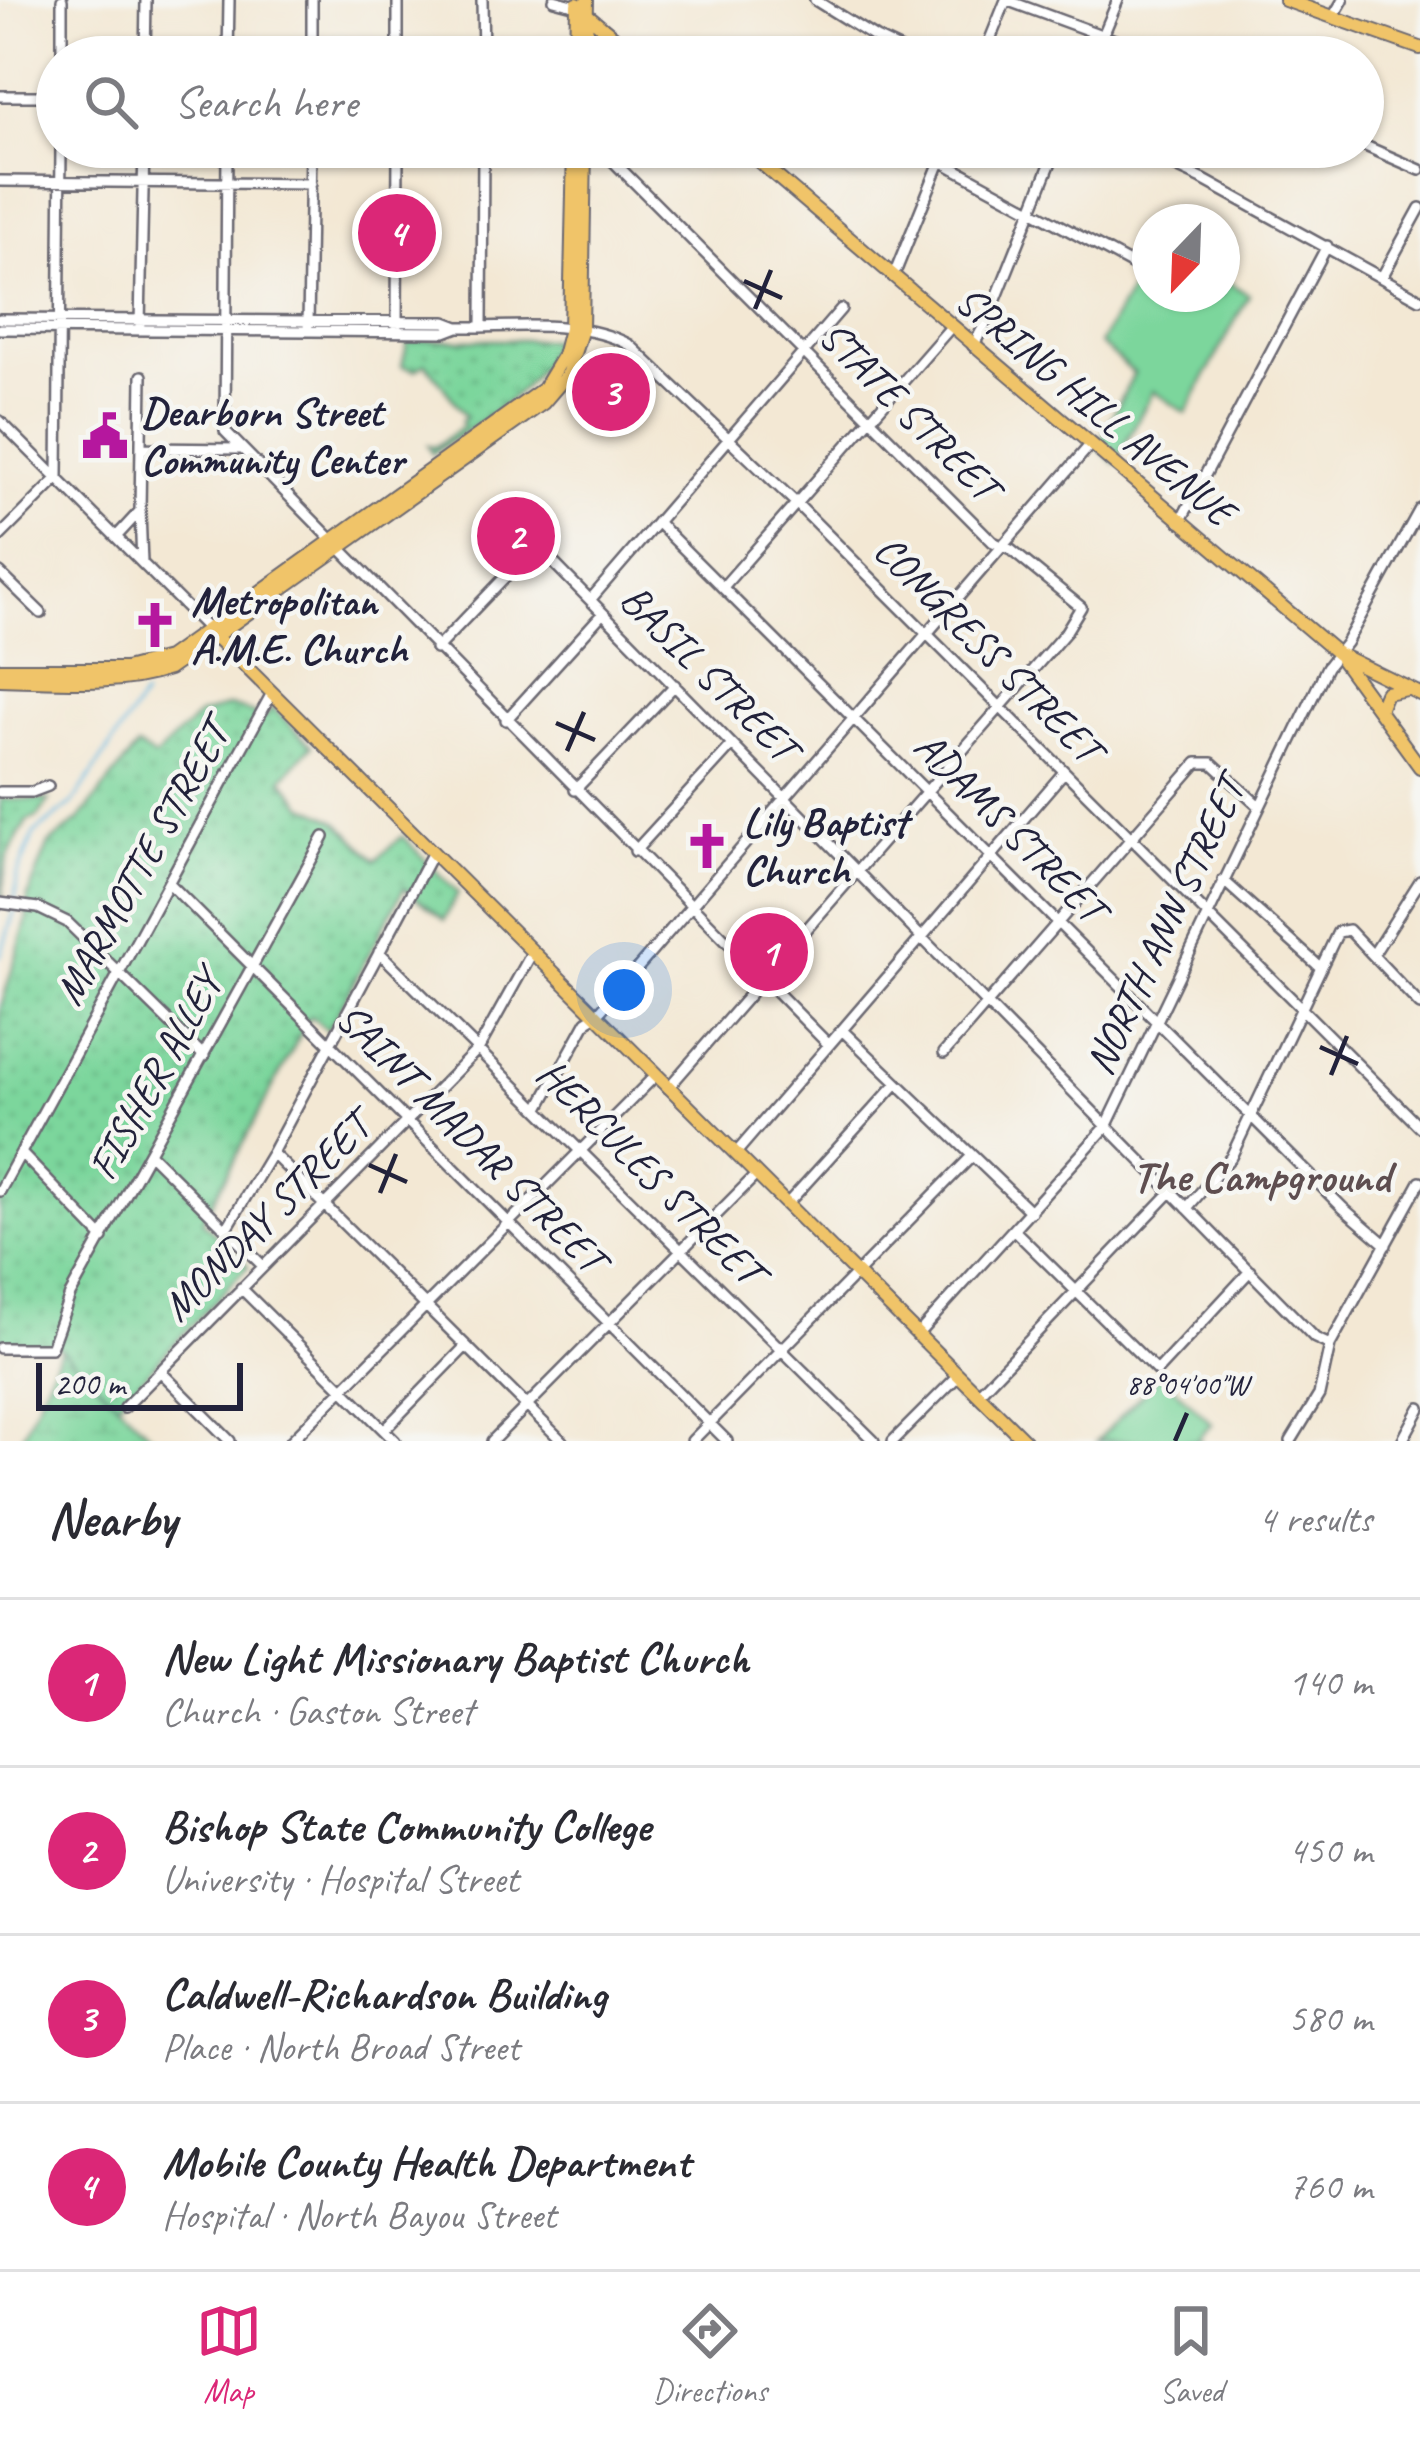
<!DOCTYPE html>
<meta charset="utf-8">
<style>
:root{--surface:#fff;--page:#f2f2f3;--text:#2b2b33;--muted:#7c7c81;--line:#e1e1e2;--accent:#db2777}
body{margin:0;font-family:Caveat,sans-serif;background:var(--page);color:var(--text)}
.compass{position:absolute;left:1132px;top:204px;width:108px;height:108px;border-radius:50%;background:var(--surface);box-shadow:0 3px 9px #0004;rotate:203deg}
.scale{position:absolute;left:36px;bottom:30px;width:207px;box-sizing:border-box;padding-left:12px;border:6px solid #22223b;border-top:0;font-size:33px;line-height:42px;white-space:nowrap;color:#22223b;-webkit-text-stroke:9px #f6f6f2;paint-order:stroke}
.you{position:absolute;left:624px;top:990px;width:42px;height:42px;margin:-30px;border:9px solid #fff;border-radius:50%;background:#1a73e8;box-shadow:0 0 0 18px #1a73e833}
.badge{display:grid;place-items:center;width:78px;height:78px;border-radius:50%;background:var(--accent);color:#fff;font-size:39px;font-weight:700}
.pin{position:absolute;translate:-50% -50%;border:6px solid #fff;box-shadow:0 3px 12px #0006}
.list{margin:0;padding:0;list-style:none}
h2{display:flex;justify-content:space-between;align-items:center;height:156px;margin:0;padding:0 48px;font-size:51px}
h2 small{font-size:39px;font-weight:400;color:var(--muted)}
.list li{display:grid;grid-template-columns:78px 1fr auto;gap:36px;align-items:center;box-sizing:border-box;height:168px;padding:0 48px;border-top:3px solid var(--line)}
.list b{display:block;font-size:45px;white-space:nowrap}
.list p{margin:0;font-size:39px;white-space:nowrap;color:var(--muted)}
.list em{font-size:39px;font-style:normal;color:var(--muted)}
.icon{flex:none;width:66px;height:66px;fill:none;stroke:currentColor;stroke-width:2;stroke-linecap:round;stroke-linejoin:round}
.map{position:relative;flex:none;width:1420px;height:1441px;overflow:hidden}
.search{position:absolute;background:var(--surface);box-shadow:0 3px 9px #0004;left:36px;right:36px;top:36px;height:132px;display:flex;align-items:center;gap:30px;box-sizing:border-box;padding:0 42px;border-radius:66px;color:var(--muted);font-size:45px}
.sheet{height:828px;background:var(--surface)}
nav{display:flex;justify-content:space-around;align-items:center;box-sizing:border-box;height:168px;border-top:3px solid var(--line);background:var(--surface);font-size:33px;color:var(--muted)}
nav a{display:grid;justify-items:center;gap:6px}
nav .on{color:var(--accent)}
.map>svg:first-child{display:block}
.grass{fill:url(#grass-dots);stroke:#4f7c6c;stroke-width:3}
.wetland{fill:url(#wetland-marsh);stroke:#4f7c6c;stroke-width:3}
.park{fill:#7cd69c;stroke:#4f7c6c;stroke-width:3}
.lines{fill:none;stroke-linecap:round;stroke-linejoin:round}
.stream{stroke:#63b8e0;stroke-width:3}
.minor-casing{stroke:#6b6771;stroke-width:14}
.major-casing{stroke:#6b6771;stroke-width:16}
.minor{stroke:#fff;stroke-width:9}
.major{stroke:#f0c469;stroke-width:12}
.ticks{fill:none;stroke:#22223b;stroke-width:4.5}
.labels{text-anchor:middle;dominant-baseline:central;stroke-width:9;stroke-linejoin:round;paint-order:stroke}
.street-label{font-size:42px;fill:#22223b;stroke:#f6f6f2}
.poi-label{font-size:42px;font-weight:bold;fill:#22223b;stroke:#f6f6f2;text-anchor:start}
.neighbourhood-label{font-size:45px;font-weight:bold;fill:#5e4e50;stroke:#f6f6f2}
.ticks-label{font-size:30px;text-anchor:middle;fill:#22223b;stroke:#f6f6f2;stroke-width:9;stroke-linejoin:round;paint-order:stroke}
</style>
<div class="map">
<svg width="1420" height="1441" viewBox="0 0 1420 1441">
<defs>
<pattern id="grass-dots" width="8" height="8" patternUnits="userSpaceOnUse" patternTransform="scale(3)"><rect width="8" height="8" fill="#7cd69c"/><path d="M2 2h.1M6 6h.1" fill="none" stroke="#6bb787" stroke-width="1.8" stroke-linecap="round"/></pattern>
<pattern id="wetland-marsh" width="20" height="14" patternUnits="userSpaceOnUse" patternTransform="scale(3)"><rect width="20" height="14" fill="#7cd69c"/><path d="M1 5h8M5 5V1M11 12h8M15 12V8" fill="none" stroke="#6bb787"/></pattern>
</defs>
<rect width="100%" height="100%" fill="#f6f6f2"/>
<filter id="ink" filterUnits="userSpaceOnUse"><feTurbulence type="fractalNoise" baseFrequency=".00833" numOctaves="2"/><feDisplacementMap in="SourceGraphic" scale="24" xChannelSelector="R" yChannelSelector="G"/><feConvolveMatrix kernelMatrix="1 2 1 2 8 2 1 2 1" color-interpolation-filters="sRGB"/></filter>
<filter id="wash" filterUnits="userSpaceOnUse"><feTurbulence type="fractalNoise" baseFrequency=".004" numOctaves="4" result="noise"/><feDisplacementMap in="SourceGraphic" scale="48" xChannelSelector="R" yChannelSelector="G"/><feGaussianBlur stdDeviation="2.7" result="paint"/><feColorMatrix in="noise" values="0 0 0 0 0 0 0 0 0 0 0 0 0 0 0 0 0 1.4 0 .05"/><feComposite in="paint" operator="in"/></filter>
<g filter="url(#wash)">
<rect width="100%" height="100%" fill="#f3e8d4"/>
<!-- grass -->
<path class="grass" d="M 408,340 L 551,340 L 553,341 C 537,393 475,423 432,454 L 428,445 L 435,447 L 463,426 L 461,421 L 466,417 L 426,363 L 415,370 L 402,366 Z
M 229,706 L 266,717 L 272,707 L 311,746 L 282,779 L 304,805 L 337,821 L 376,860 L 402,836 L 458,893 L 444,920 L 404,888 L 328,1031 L 310,1016 L 202,1221 L 248,1266 L 118,1403 L 55,1344 L 0,1342 L 0,1010 L 26,923 L 28,896 L 49,844 L 79,820 L 137,747 L 155,757 L 199,715 Z
M 0,799 L 50,800 L 38,817 L 27,821 L 7,857 L 2,899 Z"/>
<!-- wetland -->
<path class="wetland" d="M 61,1349 L 157,1441 L 20,1441 Z"/>
<!-- park -->
<path class="park" d="M 1150,256 L 1150,294 L 1222,294 L 1222,278 L 1249,295 L 1186,413 L 1153,391 L 1115,463 L 1097,447 L 1134,373 L 1100,344 Z
M 1161,1374 L 1212,1424 L 1199,1438 L 1201,1441 L 1097,1441 Z"/>
<g class="lines">
<!-- stream -->
<path class="stream" d="M 0,956 L 14,913 L 17,876 L 34,834 L 73,803 L 143,697"/>
</g>
</g>
<g filter="url(#ink)">
<g class="lines">
<defs>
<path id="minor" d="M 398,0 L 398,57
M 482,0 L 483,57
M 554,0 L 577,6
M 815,0 L 876,38 L 916,57
M 1006,0 L 1161,57
M 1333,17 L 1343,0
M 62,57 L 62,0
M 145,57 L 146,0
M 228,57 L 229,0
M 312,57 L 312,0
M 983,57 L 1006,0
M 1094,57 L 1118,0
M 0,96 L 57,96
M 1363,145 L 1420,170
M 227,147 L 225,431 L 829,1045
M 599,147 L 993,542 L 1011,550 L 1081,607 L 1065,633 L 668,1088
M 915,147 L 1142,270
M 1133,147 L 1202,179 L 1420,299
M 0,181 L 311,184
M 891,275 L 897,268 L 946,147
M 1382,277 L 1420,208
M 0,319 L 445,322 L 458,327 C 512,328 580,318 630,345 L 797,504 L 1420,1127
M 140,324 L 144,147
M 308,325 L 311,147
M 397,326 L 398,147
M 482,327 L 483,147
M 0,329 L 445,332 L 458,327
M 973,346 L 989,317 L 1057,147
M 0,421 L 210,631
M 141,448 L 240,449
M 140,511 L 142,563
M 657,522 L 1343,1208 L 1386,1245
M 1180,522 L 1327,246
M 0,536 L 58,478 L 61,147
M 116,537 L 140,511 L 142,376
M 0,573 L 41,613
M 723,587 L 951,327
M 590,600 L 841,309
M 436,649 L 531,550 L 541,550 L 1315,1338 L 1330,1345
M 506,720 L 603,613
M 575,790 L 675,685
M 0,792 L 32,792 L 48,786
M 635,851 L 732,745
M 1223,880 L 1321,968
M 169,883 L 727,1441
M 0,903 L 38,908 L 67,922 L 204,1056
M 379,952 L 874,1441
M 1373,955 L 1420,881
M 842,1030 L 1031,1212
M 944,1053 L 1197,763 L 1212,763 L 1258,805
M 539,1108 L 587,1021 L 597,1015 L 1090,445
M 21,1153 L 103,1238
M 272,1153 L 562,1441
M 736,1153 L 1064,772
M 150,1154 L 263,1266
M 0,1191 L 272,693
M 787,1204 L 897,1083
M 1187,1208 L 1231,1157 L 1338,932 L 1349,930 L 1420,1005
M 226,1230 L 272,1153 L 433,852
M 1014,1230 L 1157,1371 L 1250,1271
M 241,1288 L 395,1441
M 917,1335 L 1106,1127 L 1327,667 L 1346,643 L 1420,509
M 0,1348 L 51,1348 L 70,1295 L 324,837
M 160,1371 L 230,1441
M 978,1394 L 1171,1192
M 124,1408 L 479,1048 L 533,951
M 384,1430 L 465,1347
M 291,1441 L 656,1075
M 492,1441 L 757,1174
M 692,1441 L 972,1156
M 893,1441 L 959,1375
M 1291,1441 L 1319,1395 L 1330,1345 L 1420,1182
M 1402,1441 L 1420,1408"/>
<path id="major" d="M 1285,0 L 1420,48
M 577,6 L 638,57
M 576,57 L 577,4
M 586,57 L 587,0
M 742,147 L 1338,654 L 1420,694
M 210,631 L 1025,1441
M 1342,660 L 1420,767
M 0,669 L 125,669 L 168,658 L 543,389 L 563,356 L 570,329 L 574,147
M 0,679 C 56,680 116,687 169,669 L 543,403 L 567,375 L 582,329 L 585,147
M 1379,710 L 1386,693 L 1407,689"/>
</defs>
<!-- minor casing -->
<use href="#minor" class="minor-casing"/>
<!-- major casing -->
<use href="#major" class="major-casing"/>
<!-- minor -->
<use href="#minor" class="minor"/>
<!-- major -->
<use href="#major" class="major"/>
</g>
</g>
<!-- ticks -->
<path class="ticks" d="M 744,281 L 782,298M 755,309 L 771,270M 556,723 L 595,740M 567,751 L 584,712M 1320,1047 L 1358,1064M 1331,1075 L 1347,1036M 369,1165 L 407,1182M 380,1193 L 396,1154M 1175,1441 L 1187,1413"/>
<!-- icons -->
<defs>
<symbol id="civic-bare" viewBox="-9 -9 18 18"><path d="M-.6-6.5H3V-4.5H.6V-3L4-1V1h2V6H-6V1h2V-1L-.6-3ZM-1.2 2.5V6h2.4V2.5Z" fill="#b5179e" stroke="#f6f6f2" stroke-width="2.5" paint-order="stroke"/></symbol>
<symbol id="church-bare" viewBox="-9 -9 18 18"><path d="M-1.2-6h2.4v3.5h3.3v2.4h-3.3V6h-2.4V-.1h-3.3v-2.4h3.3Z" fill="#b5179e" stroke="#f6f6f2" stroke-width="2.5" paint-order="stroke"/></symbol>
</defs>
<g fill-rule="evenodd">
<use href="#civic-bare" x="72" y="403" width="66" height="66"/>
<use href="#church-bare" x="122" y="592" width="66" height="66"/>
<use href="#church-bare" x="674" y="813" width="66" height="66"/>
</g>
<g class="labels">
<!-- street labels -->
<g class="street-label">
<text transform="translate(1095 406) rotate(40)">SPRING HILL AVENUE</text>
<text transform="translate(909 411) rotate(45)">STATE STREET</text>
<text transform="translate(988 649) rotate(45)">CONGRESS STREET</text>
<text transform="translate(709 673) rotate(45)">BASIL STREET</text>
<text transform="translate(1010 827) rotate(45)">ADAMS STREET</text>
<text transform="translate(142 863) rotate(-61)">MARMOTTE STREET</text>
<text transform="translate(1165 926) rotate(-65)">NORTH ANN STREET</text>
<text transform="translate(155 1075) rotate(-61)">FISHER ALLEY</text>
<text transform="translate(471 1138) rotate(45)">SAINT MADAR STREET</text>
<text transform="translate(650 1172) rotate(45)">HERCULES STREET</text>
<text transform="translate(266 1217) rotate(-45)">MONDAY STREET</text>
</g>
<!-- poi labels -->
<g class="poi-label">
<text x="141" y="412">Dearborn Street<tspan x="141" dy="48">Community Center</tspan></text>
<text x="191" y="601">Metropolitan<tspan x="191" dy="48">A.M.E. Church</tspan></text>
<text x="743" y="822">Lily Baptist<tspan x="743" dy="48">Church</tspan></text>
</g>
<!-- neighbourhood labels -->
<g class="neighbourhood-label">
<text x="1261" y="1176">The Campground</text>
</g>
</g>
<g class="ticks-label">
<text x="1187" y="1394">88°04'00"W</text>
</g>
</svg>
<svg class="compass" viewBox="-18 -18 36 36"><path d="M0-13l5 13h-10z" fill="#e53935"/><path d="M0 13l5-13h-10z" fill="#7c7c81"/></svg>
<div class="scale">200 m</div>
<div class="you"></div>
<div class="pin badge" style="left:769px;top:952px">1</div>
<div class="pin badge" style="left:516px;top:536px">2</div>
<div class="pin badge" style="left:611px;top:392px">3</div>
<div class="pin badge" style="left:397px;top:233px">4</div>
<div class="search"><svg class="icon" aria-label="search" viewBox="0 0 24 24"><circle cx="10" cy="10" r="6"/><path d="M15 15l6 6"/></svg>Search here</div>
</div>
<section class="sheet">
<h2>Nearby<small>4 results</small></h2>
<ul class="list">
<li><span class="badge">1</span><div><b>New Light Missionary Baptist Church</b><p>Church · Gaston Street</p></div><em>140 m</em></li>
<li><span class="badge">2</span><div><b>Bishop State Community College</b><p>University · Hospital Street</p></div><em>450 m</em></li>
<li><span class="badge">3</span><div><b>Caldwell-Richardson Building</b><p>Place · North Broad Street</p></div><em>580 m</em></li>
<li><span class="badge">4</span><div><b>Mobile County Health Department</b><p>Hospital · North Bayou Street</p></div><em>760 m</em></li>
</ul>
</section>
<nav>
<a class="on"><svg class="icon" aria-label="map" viewBox="0 0 24 24"><path d="M3 6l6-2 6 2 6-2v14l-6 2-6-2-6 2zM9 4v14M15 6v14"/></svg>Map</a>
<a><svg class="icon" aria-label="directions" viewBox="0 0 24 24"><path d="M12 3l9 9-9 9-9-9zM9 14v-3h6M13 9l2 2-2 2"/></svg>Directions</a>
<a><svg class="icon" aria-label="saved" viewBox="0 0 24 24"><path d="M7 4h10v16l-5-4-5 4z"/></svg>Saved</a>
</nav>
